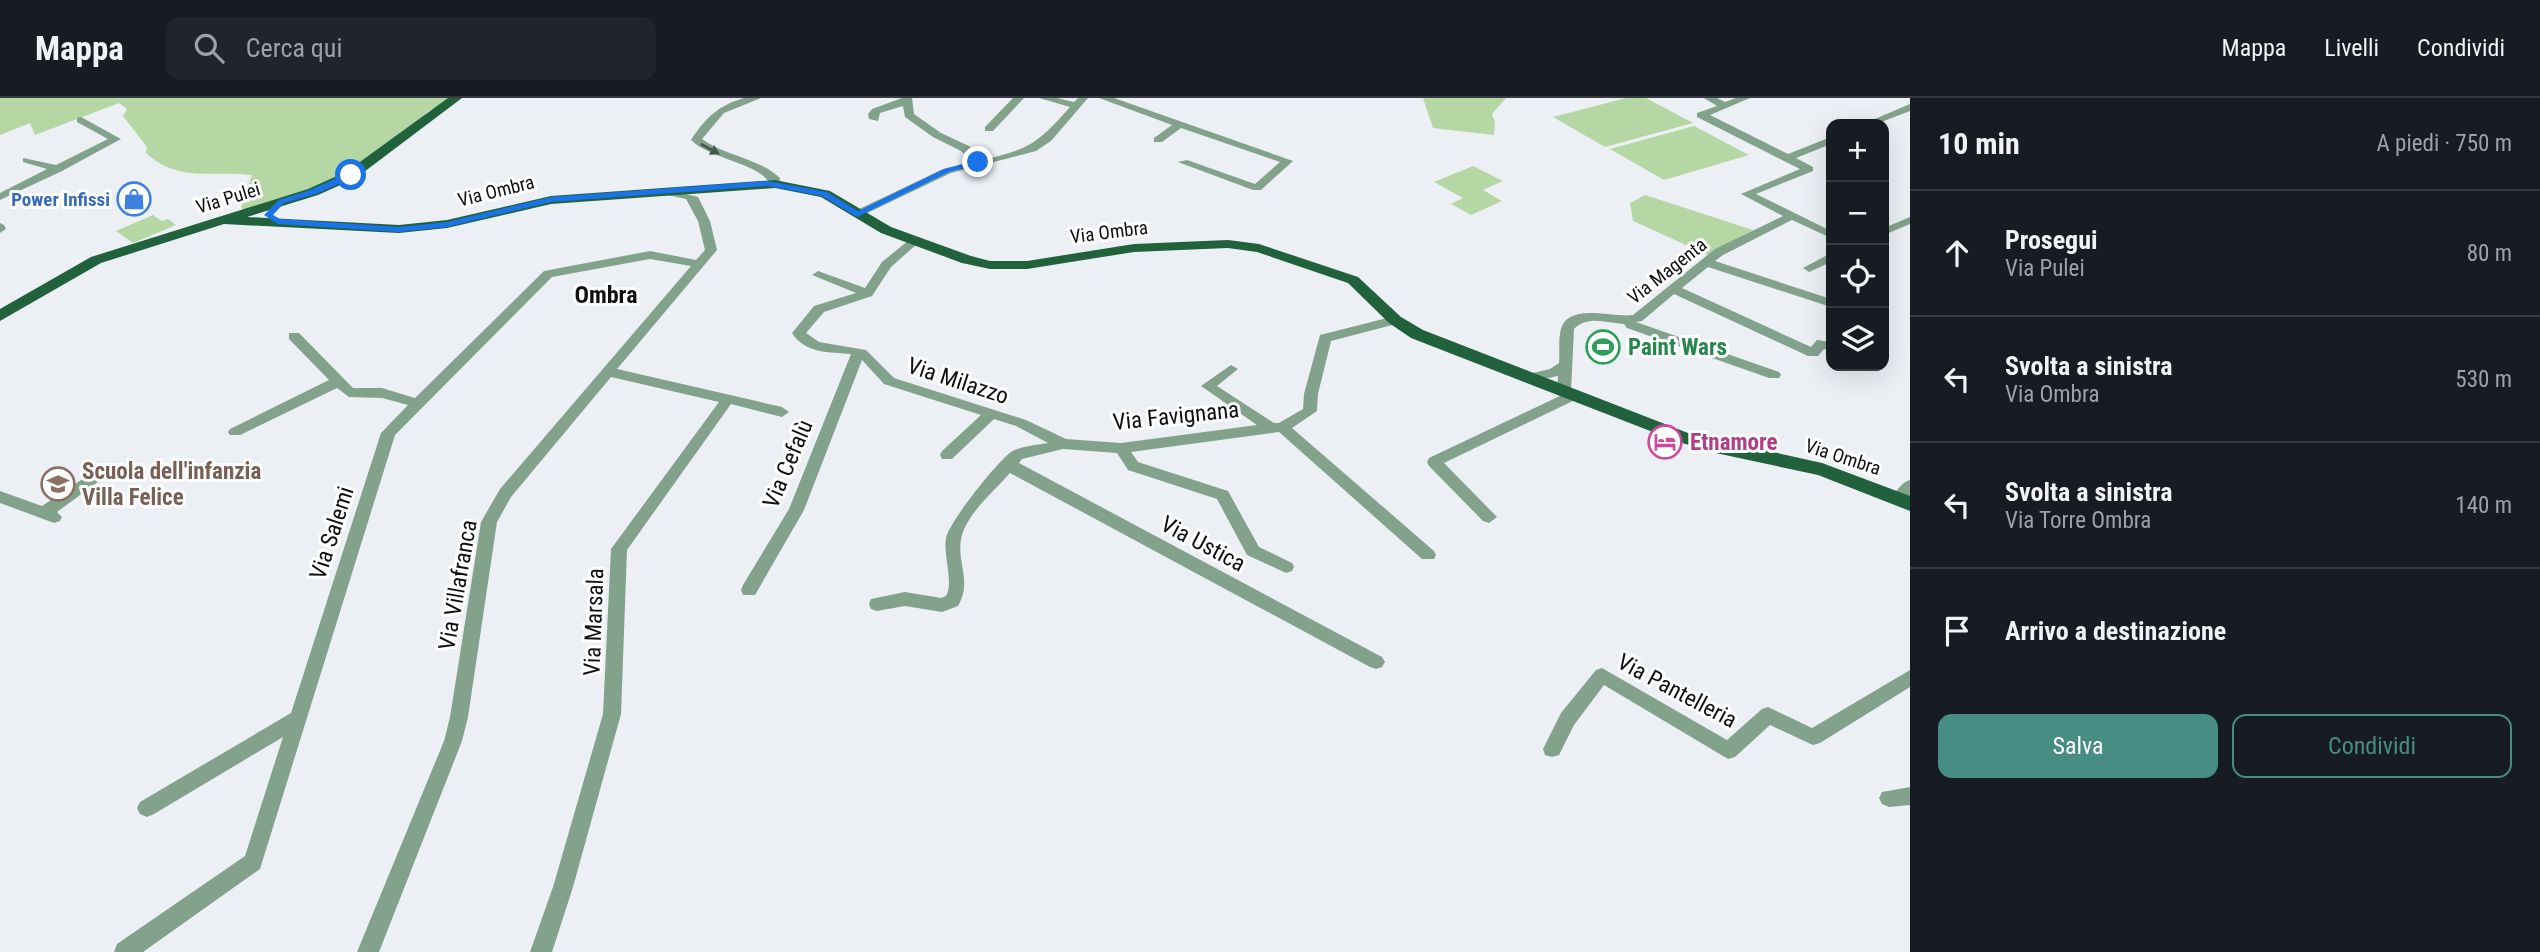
<!DOCTYPE html>
<html lang="it">
<meta charset="utf-8">
<style>
:root{--surface:#171b24;--page:#20242c;--text:#f1f3f6;--muted:#9ea1a6;--line:#363941;--accent:#488d84}
body{margin:0;font-family:"Roboto Condensed",sans-serif;background:var(--page);color:var(--text)}
.controls{position:absolute;right:21px;top:21px;display:grid;overflow:hidden;border-radius:14px;box-shadow:0 7px 28px #0002}
.controls button{width:63px;height:63px;display:grid;place-items:center;padding:0;border:0;border-bottom:2px solid var(--line);background:var(--surface);color:var(--text);font:35px sans-serif}
.stop{position:absolute;width:21px;height:21px;margin:-16px;border:5px solid #1a73e8;border-radius:50%;background:#fff}
.stop.end{background:#1a73e8;border-color:#fff;box-shadow:0 2px 7px #0008}
.list{margin:0;padding:0;list-style:none}
h2{display:flex;justify-content:space-between;align-items:center;height:91px;margin:0;padding:0 28px;font-size:30px}
h2 small{font-size:23px;font-weight:400;color:var(--muted)}
.list li{display:grid;grid-template-columns:46px 1fr auto;gap:21px;align-items:center;box-sizing:border-box;height:126px;padding:0 28px;border-top:2px solid var(--line)}
.list b{display:block;font-size:26px;white-space:nowrap}
.list p{margin:0;font-size:23px;white-space:nowrap;color:var(--muted)}
.list em{font-size:23px;font-style:normal;color:var(--muted)}
.actions{display:flex;gap:14px;padding:21px 28px}
.actions a{flex:1;padding:16px 0;border:2px solid var(--accent);border-radius:14px;text-align:center;font-size:24px;color:var(--accent)}
.actions .main{background:var(--accent);color:#fff}
.icon{flex:none;width:38px;height:38px;fill:none;stroke:currentColor;stroke-width:2;stroke-linecap:round;stroke-linejoin:round}
.map{position:relative;flex:none;width:1910px;height:854px;overflow:hidden}
header{display:flex;align-items:center;gap:42px;box-sizing:border-box;height:98px;padding:0 35px;background:var(--surface);border-bottom:2px solid var(--line)}
header strong{font-size:33px}
nav{display:flex;gap:38px;margin-inline-start:auto;font-size:24px}
.search{width:490px;height:63px;background:var(--page);display:flex;align-items:center;gap:18px;box-sizing:border-box;padding:0 24px;border-radius:14px;color:var(--muted);font-size:26px}
main{display:flex}
aside{flex:1;background:var(--surface)}
.map>svg:first-child{display:block}
.green{fill:#b4d7a4}
.lines{fill:none;stroke-linecap:round;stroke-linejoin:round}
.minor{fill:#83a28c;fill-rule:evenodd}
.major{fill:#21623c;fill-rule:evenodd}
.oneway{fill:#48584e}
.route{fill:#1a73e8}
.labels{text-anchor:middle;dominant-baseline:central;stroke-width:6;stroke-linejoin:round;paint-order:stroke}
.far-street-label{font-size:19px;fill:#0e0f10;stroke:#fff}
.far-shop-label{font-size:19px;font-weight:bold;fill:#366cbe;stroke:#fff;text-anchor:end}
.leisure-label{font-size:23px;font-weight:bold;fill:#27864d;stroke:#fff;text-anchor:start}
.street-label{font-size:23px;fill:#0e0f10;stroke:#fff}
.hotel-label{font-size:23px;font-weight:bold;fill:#b23c85;stroke:#fff;text-anchor:start}
.education-label{font-size:23px;font-weight:bold;fill:#785e54;stroke:#fff;text-anchor:start}
.neighbourhood-label{font-size:24px;font-weight:bold;fill:#0e0f10;stroke:#fff}
</style>
<header>
<strong>Mappa</strong>
<div class="search"><svg class="icon" aria-label="search" viewBox="0 0 24 24"><circle cx="10" cy="10" r="6"/><path d="M15 15l6 6"/></svg>Cerca qui</div>
<nav><a>Mappa</a><a>Livelli</a><a>Condividi</a></nav>
</header>
<main>
<div class="map">
<svg width="1910" height="854" viewBox="0 0 1910 854">
<rect width="100%" height="100%" fill="#ecf0f4"/>
<!-- green -->
<path class="green" d="M 0,0 L 451,0 C 443,6 432,10 425,16 L 426,18 L 333,83 L 244,112 L 241,109 L 252,77 C 213,72 178,85 146,55 L 147,49 L 123,18 L 127,11 L 119,5 L 35,37 L 30,25 L 0,37 Z
M 1423,0 L 1506,0 L 1492,16 L 1495,24 L 1494,37 L 1433,30 Z
M 1626,0 L 1646,0 L 1693,25 L 1605,49 L 1553,19 Z
M 1694,28 L 1749,57 L 1664,82 L 1610,51 Z
M 1473,68 L 1503,83 L 1483,92 L 1502,103 L 1471,117 L 1451,106 L 1463,100 L 1434,84 Z
M 1645,97 L 1753,132 L 1708,157 L 1633,123 L 1630,105 Z
M 153,117 L 162,123 L 168,121 L 176,127 L 133,145 L 116,133 Z"/>
<g class="lines">
<!-- minor -->
<path class="minor" d="M 744,0 L 761,0 L 724,15 L 702,41 C 725,58 759,60 780,80 L 779,88 L 771,88 C 762,65 711,62 691,42 C 705,20 719,7 744,0 Z
M 902,0 L 912,0 L 914,16 L 941,35 L 969,48 L 982,62 C 1030,51 1037,46 1070,9 L 1039,0 L 1057,0 L 1074,4 L 1078,0 L 1088,0 L 1051,43 L 1036,53 L 951,75 L 861,118 L 853,118 L 853,114 L 943,71 L 973,64 L 961,53 L 933,39 L 905,19 L 903,8 L 880,15 L 878,23 L 869,21 L 868,16 L 872,11 Z
M 1013,0 L 1024,0 L 993,33 L 985,33 L 985,29 Z
M 1099,0 L 1114,0 L 1293,63 L 1261,92 L 1253,92 L 1178,64 L 1187,62 L 1255,86 L 1280,64 L 1181,30 L 1162,44 L 1154,44 L 1154,40 L 1172,27 Z
M 1704,0 L 1717,0 L 1725,4 L 1736,0 L 1750,0 L 1710,17 L 1788,56 L 1831,39 L 1831,46 L 1796,60 L 1813,69 L 1813,73 L 1756,96 L 1831,133 L 1831,140 L 1792,122 L 1723,157 L 1715,163 L 1831,201 L 1831,209 L 1708,169 L 1682,190 L 1811,249 L 1817,242 L 1831,244 L 1831,253 L 1824,251 L 1818,258 L 1808,258 L 1674,196 L 1642,223 L 1636,224 L 1779,274 L 1781,277 L 1779,280 L 1769,280 L 1627,230 L 1624,226 C 1607,225 1588,217 1574,231 L 1571,293 L 1579,294 L 1581,297 L 1579,300 L 1444,365 L 1497,419 L 1489,425 L 1483,423 L 1429,368 L 1427,364 L 1429,360 L 1562,297 L 1557,293 L 1558,278 L 1529,284 L 1522,280 L 1524,277 L 1550,271 L 1559,265 C 1560,254 1558,241 1561,231 C 1569,204 1614,220 1633,217 L 1715,151 L 1783,118 L 1741,96 L 1800,71 L 1697,19 L 1697,15 L 1717,8 Z
M 1910,6 L 1910,13 L 1876,26 L 1863,26 Z
M 81,19 L 121,41 L 62,73 L 0,102 L 0,95 L 47,71 L 23,64 L 23,60 L 56,67 L 108,41 L 77,24 L 77,20 Z
M 662,90 L 698,99 L 710,123 L 717,152 L 617,271 L 782,309 L 789,314 L 782,319 L 731,306 L 627,452 L 621,616 L 573,789 L 552,854 L 530,854 L 553,789 L 603,616 L 611,451 L 719,304 L 611,279 L 511,399 L 497,424 L 468,619 L 462,643 L 379,854 L 357,854 L 444,643 L 450,619 L 481,424 L 500,391 L 691,168 L 650,161 L 552,179 L 395,337 L 260,771 L 143,854 L 114,854 L 117,846 L 245,758 L 283,639 L 154,716 L 147,719 L 140,716 L 137,710 L 140,704 L 291,615 L 381,335 L 408,307 L 382,300 L 349,299 L 337,290 L 240,337 L 230,337 L 228,334 L 230,331 L 329,282 L 289,241 L 289,235 L 299,235 L 353,290 L 382,290 L 415,300 L 544,173 L 650,153 L 696,162 L 705,152 L 698,123 L 686,101 L 658,95 L 656,93 Z
M 1910,119 L 1910,126 L 1884,137 L 1884,130 Z
M 0,125 L 4,127 L 6,131 L 0,135 Z
M 914,138 L 920,142 L 918,145 L 891,169 L 872,198 L 824,214 L 806,235 L 819,244 L 866,252 L 894,280 L 1026,322 L 1066,341 L 1121,345 L 1257,327 L 1201,288 L 1231,267 L 1238,271 L 1217,288 L 1274,325 L 1279,325 L 1303,311 L 1304,296 L 1320,237 L 1395,218 L 1400,219 L 1400,225 L 1331,243 L 1318,296 L 1317,313 L 1292,330 L 1434,453 L 1436,457 L 1434,461 L 1422,461 L 1279,334 L 1131,354 L 1138,364 L 1228,393 L 1259,449 L 1292,465 L 1294,469 L 1292,473 L 1286,475 L 1247,457 L 1217,401 L 1128,372 L 1117,355 L 1063,351 L 1022,361 L 1019,365 L 1382,559 L 1385,564 L 1382,569 L 1376,571 L 1370,569 L 1010,375 C 994,393 969,414 962,437 C 955,463 973,482 958,508 L 942,514 L 905,508 L 877,513 L 871,511 L 869,506 L 871,501 L 905,494 L 941,500 L 946,498 C 954,485 943,457 946,440 C 949,424 997,364 1011,354 C 1020,348 1037,347 1048,345 L 1016,328 L 994,321 L 952,361 L 942,361 L 940,357 L 942,353 L 981,317 L 884,286 L 862,262 L 804,412 L 755,497 L 743,497 L 741,492 L 743,487 L 789,411 L 851,256 C 830,254 805,256 792,235 L 814,208 L 856,195 L 812,177 L 818,173 L 865,190 L 882,164 Z
M 1831,155 L 1831,164 L 1809,174 L 1803,170 Z
M 105,366 L 112,371 L 110,375 L 57,414 L 62,419 L 60,423 L 54,425 L 0,405 L 0,393 L 42,408 Z
M 1910,382 L 1910,398 L 1904,405 L 1894,405 L 1891,401 C 1896,393 1902,384 1910,382 Z
M 1602,570 L 1727,642 L 1762,611 L 1768,609 L 1812,630 L 1910,572 L 1910,589 L 1820,645 L 1813,647 L 1770,627 L 1735,659 L 1728,661 L 1604,587 L 1574,627 L 1559,657 L 1552,659 L 1545,657 L 1543,651 L 1561,615 L 1596,572 Z
M 1910,689 L 1910,707 L 1889,709 L 1882,706 L 1879,700 L 1882,694 Z"/>
<!-- major -->
<path class="major" d="M 448,0 L 462,0 L 356,80 L 318,97 L 247,119 L 399,127 L 447,122 L 551,98 L 775,82 L 830,93 L 891,129 L 971,158 L 990,163 L 1027,163 L 1134,146 L 1228,142 L 1259,146 L 1358,179 L 1401,219 L 1423,232 L 1688,335 L 1822,365 L 1910,398 L 1910,413 L 1818,377 L 1711,354 L 1676,343 L 1411,240 L 1389,225 L 1348,185 L 1257,154 L 1228,150 L 1134,154 L 1027,171 L 990,171 L 962,165 L 881,135 L 821,99 L 775,90 L 551,106 L 447,130 L 399,135 L 224,126 L 101,165 L 0,223 L 0,211 L 91,159 L 308,91 L 346,74 Z"/>
</g>
<!-- one-way arrows -->
<defs><path id="oneway-solid" d="M-6-.8H1V-3.2L6.5 0L1 3.2V.8H-6Z" transform="scale(1.75)"/></defs>
<use class="oneway" href="#oneway-solid" transform="translate(710 51) rotate(29)"/>
<!-- route -->
<path class="route" d="M 978,62 L 980,66 L 949,74 L 857,119 L 822,98 L 768,88 L 551,104 L 447,129 L 399,134 L 278,126 L 264,117 L 279,102 L 310,92 L 351,74 L 354,79 L 316,96 L 284,105 L 273,117 L 280,121 L 399,129 L 447,124 L 551,99 L 768,83 L 827,94 L 858,113 L 944,71 Z"/>
<!-- icons -->
<defs>
<symbol id="shop-ring" viewBox="-11 -11 22 22"><circle r="9.5" fill="#fff" stroke="#3f7fe0" stroke-width="1.5"/><path d="M-5-2.5h2.3a2.7 3.5 0 0 1 5.4 0H5L5.5 6h-11ZM-1.5-2.5h3a1.5 2.3 0 0 0-3 0Z" fill="#3f7fe0"/></symbol>
<symbol id="stadium-ring" viewBox="-11 -11 22 22"><circle r="9.5" fill="#fff" stroke="#2e9e5b" stroke-width="1.5"/><path d="M0-5a6.5 5 0 1 0 0 10a6.5 5 0 1 0 0-10ZM-3.5-1.8h7v3.6h-7Z" fill="#2e9e5b"/></symbol>
<symbol id="hotel-ring" viewBox="-11 -11 22 22"><circle r="9.5" fill="#fff" stroke="#d1479c" stroke-width="1.5"/><path d="M-6-4.5h1.5V1H6V5H4.5V3h-9V5H-6ZM-4 0a1.8 1.8 0 1 1 3.6 0ZM.5 0V-2.5h3Q6-2.5 6 0Z" fill="#d1479c"/></symbol>
<symbol id="school-ring" viewBox="-11 -11 22 22"><circle r="9.5" fill="#fff" stroke="#8d6e63" stroke-width="1.5"/><path d="M0-5L7-2L0 1L-7-2ZM-4 1L0 2.5L4 1V4Q0 6-4 4Z" fill="#8d6e63"/></symbol>
</defs>
<g fill-rule="evenodd">
<use href="#shop-ring" x="115" y="82" width="38" height="38"/>
<use href="#stadium-ring" x="1584" y="230" width="38" height="38"/>
<use href="#hotel-ring" x="1646" y="325" width="38" height="38"/>
<use href="#school-ring" x="39" y="367" width="38" height="38"/>
</g>
<g class="labels">
<!-- far-street labels -->
<g class="far-street-label">
<text transform="translate(496 93) rotate(-14)">Via Ombra</text>
<text transform="translate(228 100) rotate(-17)">Via Pulei</text>
<text transform="translate(1109 134) rotate(-7)">Via Ombra</text>
<text transform="translate(1667 173) rotate(-38)">Via Magenta</text>
<text transform="translate(1843 359) rotate(18)">Via Ombra</text>
</g>
<!-- far-shop labels -->
<g class="far-shop-label">
<text x="110" y="101">Power Infissi</text>
</g>
<!-- leisure labels -->
<g class="leisure-label">
<text x="1628" y="249">Paint Wars</text>
</g>
<!-- street labels -->
<g class="street-label">
<text transform="translate(958 283) rotate(18)">Via Milazzo</text>
<text transform="translate(1176 318) rotate(-6)">Via Favignana</text>
<text transform="translate(788 366) rotate(-67)">Via Cefalù</text>
<text transform="translate(332 435) rotate(-72)">Via Salemi</text>
<text transform="translate(1203 446) rotate(28)">Via Ustica</text>
<text transform="translate(458 487) rotate(-80)">Via Villafranca</text>
<text transform="translate(594 524) rotate(-88)">Via Marsala</text>
<text transform="translate(1677 593) rotate(28)">Via Pantelleria</text>
</g>
<!-- hotel labels -->
<g class="hotel-label">
<text x="1690" y="344">Etnamore</text>
</g>
<!-- education labels -->
<g class="education-label">
<text x="82" y="373">Scuola dell'infanzia<tspan x="82" dy="26">Villa Felice</tspan></text>
</g>
<!-- neighbourhood labels -->
<g class="neighbourhood-label">
<text x="606" y="197">Ombra</text>
</g>
</g>
</svg>
<div class="controls">
<button>+</button>
<button>−</button>
<button><svg class="icon" aria-label="locate" viewBox="0 0 24 24"><circle cx="12" cy="12" r="6"/><path d="M12 2v4M12 18v4M2 12h4M18 12h4"/></svg></button>
<button><svg class="icon" aria-label="layers" viewBox="0 0 24 24"><path d="M12 4l9 5-9 5-9-5zM3 14l9 5 9-5"/></svg></button>
</div>
<div class="stop" style="left:351px;top:77px"></div>
<div class="stop end" style="left:978px;top:64px"></div>
</div>
<aside>
<h2>10 min<small>A piedi · 750 m</small></h2>
<ul class="list">
<li><svg class="icon" aria-label="ahead" viewBox="0 0 24 24"><path d="M12 20V5M6 11l6-6 6 6"/></svg><div><b>Prosegui</b><p>Via Pulei</p></div><em>80 m</em></li>
<li><svg class="icon" aria-label="left" viewBox="0 0 24 24"><path d="M17 20v-9H6M10 6l-5 5 5 5"/></svg><div><b>Svolta a sinistra</b><p>Via Ombra</p></div><em>530 m</em></li>
<li><svg class="icon" aria-label="left" viewBox="0 0 24 24"><path d="M17 20v-9H6M10 6l-5 5 5 5"/></svg><div><b>Svolta a sinistra</b><p>Via Torre Ombra</p></div><em>140 m</em></li>
<li><svg class="icon" aria-label="arrive" viewBox="0 0 24 24"><path d="M6 21V4h12l-3 4 3 4H6"/></svg><div><b>Arrivo a destinazione</b></div></li>
</ul>
<div class="actions"><a class="main">Salva</a><a>Condividi</a></div>
</aside>
</main>
